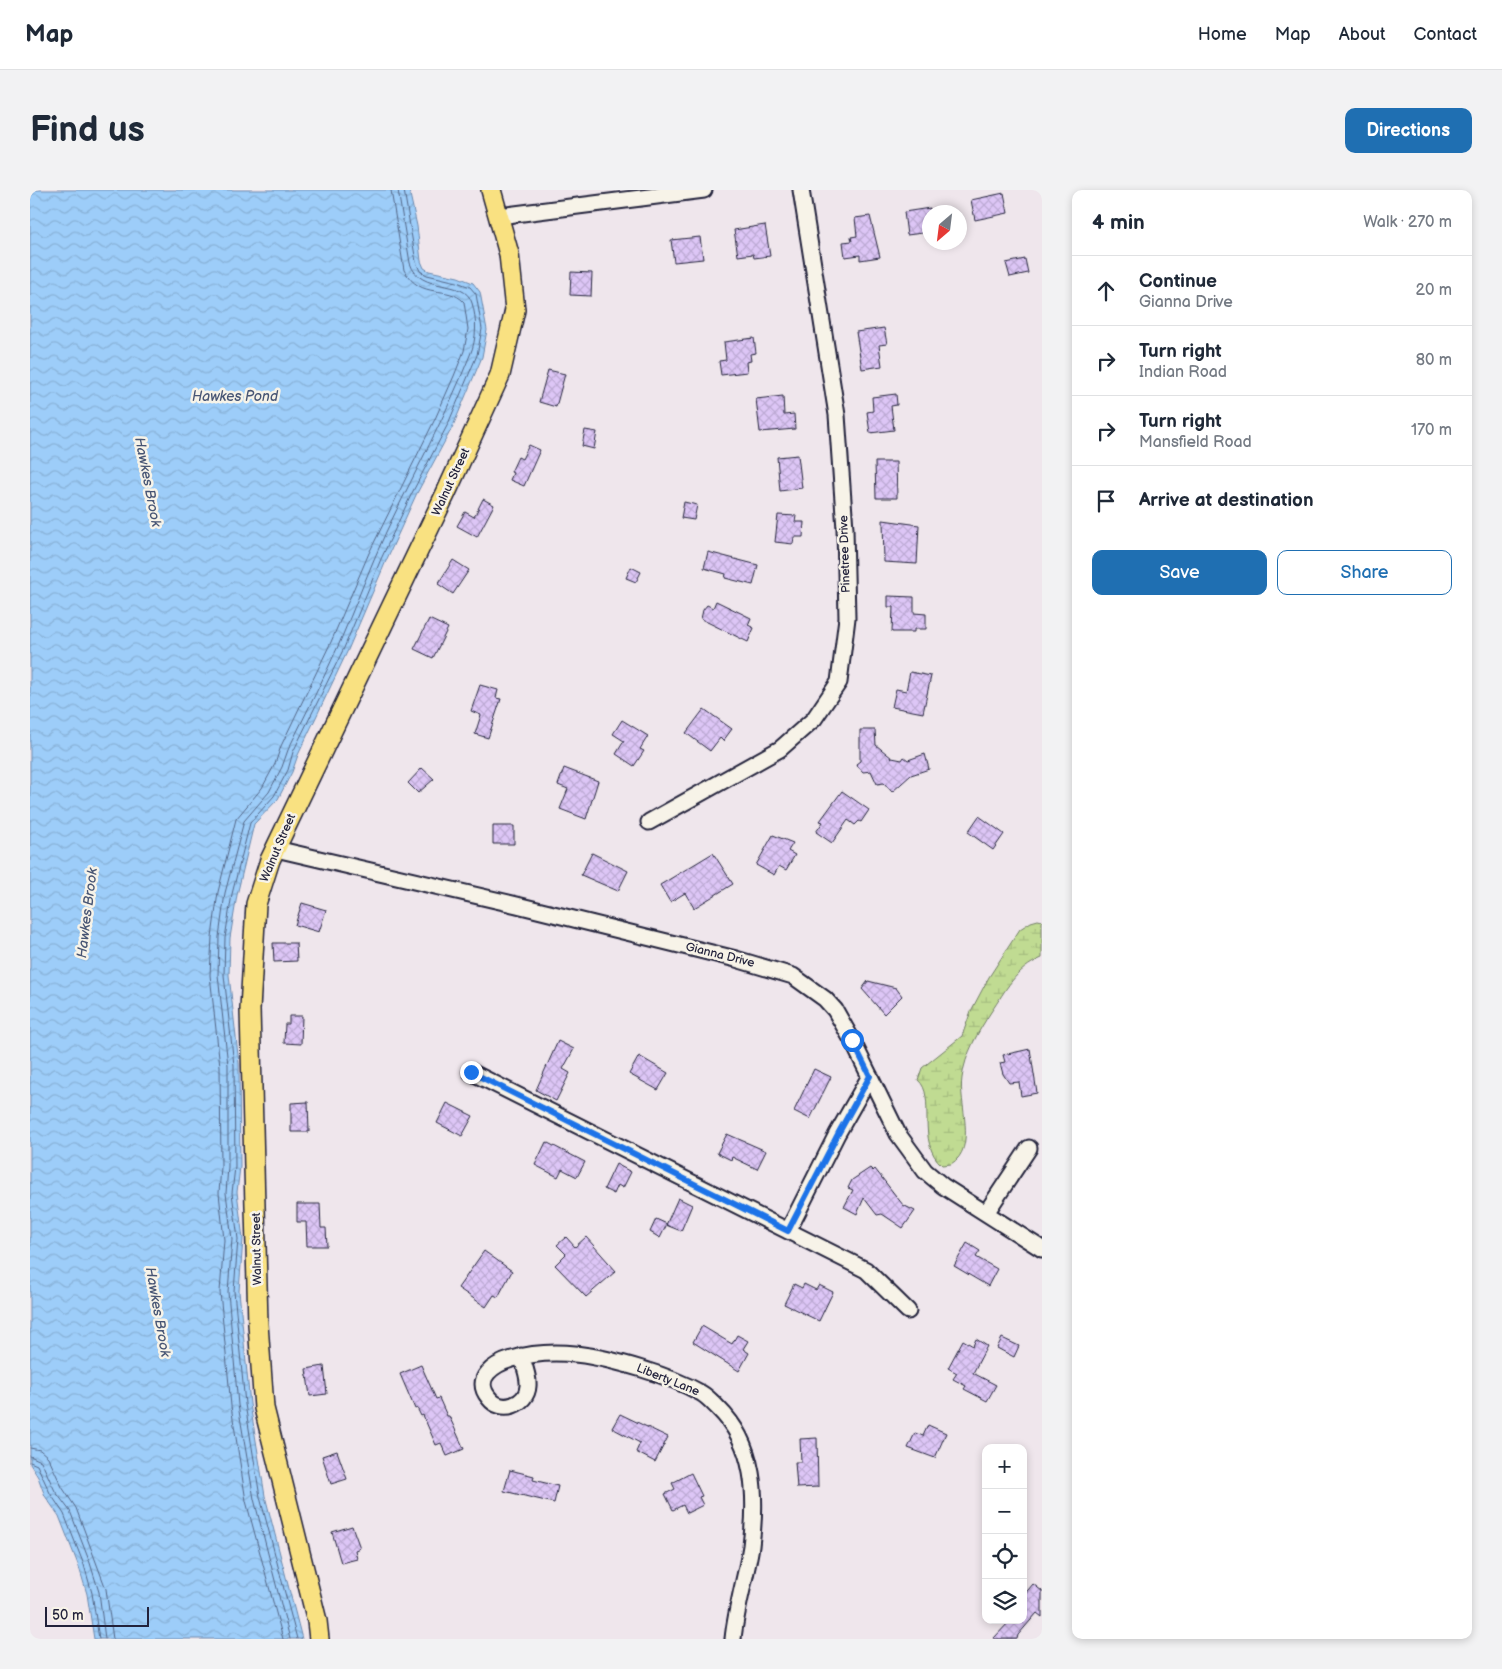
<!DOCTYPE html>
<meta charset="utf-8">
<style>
:root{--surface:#fff;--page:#f2f2f3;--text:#1f2937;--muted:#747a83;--line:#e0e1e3;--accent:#1f6fb2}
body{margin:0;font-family:"Balsamiq Sans",sans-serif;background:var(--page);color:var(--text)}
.controls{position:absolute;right:15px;bottom:15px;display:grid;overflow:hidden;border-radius:10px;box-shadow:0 2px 8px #0003}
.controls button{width:45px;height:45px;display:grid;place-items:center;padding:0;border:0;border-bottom:1px solid var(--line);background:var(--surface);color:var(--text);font:25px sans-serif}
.compass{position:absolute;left:892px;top:15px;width:45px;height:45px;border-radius:50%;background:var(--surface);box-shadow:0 2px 8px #0003;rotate:208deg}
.scale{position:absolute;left:15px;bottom:12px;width:104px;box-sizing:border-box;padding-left:5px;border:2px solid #22223b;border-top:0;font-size:14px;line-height:18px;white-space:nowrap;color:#22223b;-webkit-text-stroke:4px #f7f3e8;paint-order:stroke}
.stop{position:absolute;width:15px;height:15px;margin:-11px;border:4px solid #1a73e8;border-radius:50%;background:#fff}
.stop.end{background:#1a73e8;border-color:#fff;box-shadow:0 1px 5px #0008}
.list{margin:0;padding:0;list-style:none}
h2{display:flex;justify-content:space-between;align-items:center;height:65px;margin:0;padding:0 20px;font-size:21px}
h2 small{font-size:16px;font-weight:400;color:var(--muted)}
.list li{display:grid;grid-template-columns:32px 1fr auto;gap:15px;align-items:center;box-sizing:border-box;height:70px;padding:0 20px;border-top:1px solid var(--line)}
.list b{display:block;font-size:19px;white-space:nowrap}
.list p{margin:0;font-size:16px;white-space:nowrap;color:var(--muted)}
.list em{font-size:16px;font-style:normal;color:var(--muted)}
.actions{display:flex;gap:10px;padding:15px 20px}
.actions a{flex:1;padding:11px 0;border:1px solid var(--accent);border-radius:10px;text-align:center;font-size:18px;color:var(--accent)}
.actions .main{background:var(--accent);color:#fff}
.icon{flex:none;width:28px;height:28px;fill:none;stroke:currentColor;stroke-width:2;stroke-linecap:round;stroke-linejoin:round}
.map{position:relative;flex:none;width:1012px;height:1449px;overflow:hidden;border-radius:10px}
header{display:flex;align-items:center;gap:30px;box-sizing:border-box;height:70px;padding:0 25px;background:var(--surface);border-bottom:1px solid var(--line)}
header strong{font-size:24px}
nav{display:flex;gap:28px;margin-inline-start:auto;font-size:18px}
.intro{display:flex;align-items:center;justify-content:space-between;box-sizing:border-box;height:120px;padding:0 30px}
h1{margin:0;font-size:35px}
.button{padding:12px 22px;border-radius:10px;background:var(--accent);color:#fff;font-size:18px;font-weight:700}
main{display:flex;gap:30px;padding:0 30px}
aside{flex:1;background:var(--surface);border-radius:10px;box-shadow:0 2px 8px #0003}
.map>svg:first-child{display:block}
.wetland{fill:url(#wetland-marsh);stroke:#717e66}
.water{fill:url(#water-waves);stroke:#6c89ad}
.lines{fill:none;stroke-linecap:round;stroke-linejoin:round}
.shore{stroke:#536687;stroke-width:1}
.building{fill:url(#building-cross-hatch);stroke:#22223b}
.minor-casing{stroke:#22223b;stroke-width:19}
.major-casing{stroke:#22223b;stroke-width:22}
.minor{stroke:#f7f3e8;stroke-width:15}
.major{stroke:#f9e181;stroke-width:19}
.route{stroke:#1a73e8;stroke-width:6}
.labels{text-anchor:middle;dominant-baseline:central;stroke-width:5;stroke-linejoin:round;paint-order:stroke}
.street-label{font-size:12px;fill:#22223b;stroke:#f7f3e8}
.water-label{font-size:14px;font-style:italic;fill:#475574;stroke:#f7f3e8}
</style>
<header>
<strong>Map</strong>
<nav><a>Home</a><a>Map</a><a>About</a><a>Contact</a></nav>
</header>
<div class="intro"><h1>Find us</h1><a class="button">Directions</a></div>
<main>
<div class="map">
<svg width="1012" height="1449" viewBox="0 0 1012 1449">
<defs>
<pattern id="wetland-marsh" width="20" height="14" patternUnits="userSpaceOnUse" patternTransform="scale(1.25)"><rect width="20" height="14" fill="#c0db92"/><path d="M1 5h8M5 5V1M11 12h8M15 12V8" fill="none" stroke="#a5bc7f"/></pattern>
<pattern id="water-waves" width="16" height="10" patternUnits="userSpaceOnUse" patternTransform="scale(1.25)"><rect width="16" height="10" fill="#9dcdf9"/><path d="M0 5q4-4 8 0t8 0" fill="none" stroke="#87b0d6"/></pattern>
<pattern id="building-cross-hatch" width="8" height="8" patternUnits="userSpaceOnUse" patternTransform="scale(1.25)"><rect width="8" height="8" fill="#ddc6f6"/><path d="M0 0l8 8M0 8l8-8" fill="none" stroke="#bdaad4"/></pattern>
</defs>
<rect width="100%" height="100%" fill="#efe6ec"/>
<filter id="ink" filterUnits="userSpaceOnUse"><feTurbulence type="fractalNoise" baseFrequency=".02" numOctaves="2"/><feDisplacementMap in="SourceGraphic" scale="10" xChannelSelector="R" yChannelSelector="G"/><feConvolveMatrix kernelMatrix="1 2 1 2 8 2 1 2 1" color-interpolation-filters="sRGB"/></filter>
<g filter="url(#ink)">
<!-- wetland -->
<path class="wetland" d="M 1008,730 L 1012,731 L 1012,768 C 985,779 976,800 961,822 C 948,842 935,864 932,888 C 928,913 948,958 921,974 L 912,975 C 885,952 907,906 888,890 L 892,878 L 932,846 L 941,821 L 959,787 L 990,739 L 1001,732 Z"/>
<!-- water -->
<path class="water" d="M 0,0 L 379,0 L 387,36 L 391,71 L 394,78 L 399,81 L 428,87 L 443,93 L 450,102 L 457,140 L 452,167 L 423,236 L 386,305 L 356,371 L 318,460 L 268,565 L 262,582 L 248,609 L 224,634 L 207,705 L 200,748 L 199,785 L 209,874 L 210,977 L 207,1002 L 213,1049 L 209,1101 L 220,1214 L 235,1306 L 272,1449 L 64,1449 L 57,1404 L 49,1377 L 29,1326 L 15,1306 L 8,1287 L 0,1274 Z"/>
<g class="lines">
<!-- shore -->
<path class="shore" d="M 0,1258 L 10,1260 L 18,1267 L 32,1297 L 46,1318 L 76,1399 L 83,1449
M 0,1266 L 11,1271 L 25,1301 L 40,1321 L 60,1373 L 69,1402 L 75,1449
M 0,1272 L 7,1275 L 20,1303 L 34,1324 L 54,1375 L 62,1403 L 69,1449
M 253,1449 L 216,1311 L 201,1216 L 190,1102 L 194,1050 L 189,1003 L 191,977 L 190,876 L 180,785 L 182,747 L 188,702 L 206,629 L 232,598 L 245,574 L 251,556 L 301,452 L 339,363 L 405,229 L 424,186 L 434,161 L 438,139 L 434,112 C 418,94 391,111 374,80 L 361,0
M 260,1449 L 224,1309 L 208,1215 L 198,1102 L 202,1049 L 196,1003 L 198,977 L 198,875 L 188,785 L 189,747 L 195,703 L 214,631 L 239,602 L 252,577 L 258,560 C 275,525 293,490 309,454 C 325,417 339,379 356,342 C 384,283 416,226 440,165 C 447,149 447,129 442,113 C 435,87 390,105 380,73 L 368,0
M 267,1449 L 230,1307 L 215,1214 L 204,1101 L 208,1049 L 202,1003 L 205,977 L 204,875 L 194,785 L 195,748 L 202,704 L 220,633 L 244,606 L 258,580 L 263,562 L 314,458 L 351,369 L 382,303 L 418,234 L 447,165 L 452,139 L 446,104 L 440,97 L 427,92 L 397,85 L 390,81 L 386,72 L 374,0"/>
</g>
<!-- building -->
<path class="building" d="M 974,3 L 978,23 L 945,30 L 941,10 Z
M 900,18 L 900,42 L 877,45 L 874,22 Z
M 840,26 L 850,67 L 830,70 L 830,65 L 815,67 L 813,52 L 822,51 L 821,47 L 827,46 L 825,28 Z
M 735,35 L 740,66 L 724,68 L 723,64 L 708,66 L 704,40 Z
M 670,47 L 673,69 L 644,72 L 641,50 Z
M 995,69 L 998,83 L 980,87 L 976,73 Z
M 541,82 L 562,83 L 561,106 L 540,105 Z
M 854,138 L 857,154 L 849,155 L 852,176 L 832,179 L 826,142 Z
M 724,148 L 726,163 L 720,164 L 721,171 L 716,172 L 717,182 L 691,185 L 689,171 L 696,170 L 694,152 Z
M 518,180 L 535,184 L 526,217 L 509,212 Z
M 866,204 L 867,215 L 861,216 L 864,240 L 840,243 L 837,222 L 843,221 L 842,207 Z
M 753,206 L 754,225 L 764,224 L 765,239 L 730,242 L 726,209 Z
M 555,240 L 567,242 L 564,259 L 552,256 Z
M 499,255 L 510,260 L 494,296 L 480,290 L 483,283 L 481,282 L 488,267 L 492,269 Z
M 768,265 L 772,298 L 750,301 L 747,267 Z
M 845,272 L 866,272 L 867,308 L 846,308 Z
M 453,309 L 464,315 L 447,347 L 427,336 L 435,322 L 444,327 Z
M 654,312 L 667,315 L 664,330 L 651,328 Z
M 748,325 L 766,326 L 765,332 L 774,332 L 773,347 L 764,347 L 763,354 L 745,352 Z
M 853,330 L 889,335 L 887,374 L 854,372 Z
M 678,362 L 728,375 L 723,395 L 695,388 L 696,384 L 674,378 Z
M 423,370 L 439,380 L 423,404 L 408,394 Z
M 601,377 L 611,382 L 606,392 L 596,388 Z
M 858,406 L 884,407 L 884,423 L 896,424 L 896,439 L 884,439 L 884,442 L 862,442 L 863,417 L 858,417 Z
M 686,411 L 721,428 L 718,435 L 724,438 L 718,452 L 671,429 L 673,420 L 677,415 L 683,418 Z
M 399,429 L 418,438 L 403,468 L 384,459 Z
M 880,482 L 901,486 L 893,523 L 862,517 L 866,499 L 876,501 Z
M 450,495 L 468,500 L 466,508 L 471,509 L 458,548 L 445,544 L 451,525 L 441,521 Z
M 674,519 L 702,539 L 693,551 L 690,548 L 680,561 L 656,543 Z
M 592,530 L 618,546 L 610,559 L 614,561 L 604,576 L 586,564 L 594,551 L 583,544 Z
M 830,540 L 845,540 L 846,555 L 862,568 L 872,570 L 874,567 L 878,570 L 895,564 L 899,579 L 881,585 L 862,602 L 854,593 L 847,594 L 841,581 L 833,582 L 826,574 L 830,571 Z
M 392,578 L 404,589 L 388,603 L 378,593 Z
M 534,578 L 568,591 L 556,629 L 530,619 L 538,599 L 528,595 Z
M 812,601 L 839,620 L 831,632 L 829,631 L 825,635 L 818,630 L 802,653 L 786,642 L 793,632 L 790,631 Z
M 949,626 L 974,644 L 963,660 L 938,642 Z
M 463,636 L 484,636 L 484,654 L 463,654 Z
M 743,645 L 763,653 L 758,661 L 765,665 L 756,680 L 749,676 L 744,685 L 726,675 Z
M 562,663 L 598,681 L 588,701 L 551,685 Z
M 683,663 L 703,694 L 664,718 L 655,703 L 640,712 L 630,695 Z
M 272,713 L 296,720 L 289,742 L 265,735 Z
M 243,753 L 266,753 L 267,771 L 244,772 Z
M 838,791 L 866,798 L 872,806 L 854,824 L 832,799 Z
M 259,826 L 272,826 L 271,854 L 254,853 L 255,834 L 259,834 Z
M 528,851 L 544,859 L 533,879 L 540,883 L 526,911 L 506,900 Z
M 1000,859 L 1007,903 L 991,906 L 989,892 L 979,893 L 973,884 L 970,873 L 975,872 L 973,865 Z
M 609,866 L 638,883 L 628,900 L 599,884 Z
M 784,879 L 801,887 L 780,929 L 764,921 Z
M 278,912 L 279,942 L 261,942 L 261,913 Z
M 417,913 L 443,926 L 432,946 L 407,933 Z
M 697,944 L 736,961 L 727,979 L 702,967 L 701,970 L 687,963 Z
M 516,952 L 555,972 L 547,987 L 532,979 L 528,987 L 505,975 Z
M 586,974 L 601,982 L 593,998 L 588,995 L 584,1004 L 574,999 Z
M 840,978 L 843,981 L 845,979 L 873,1015 L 885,1021 L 873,1038 L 852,1024 L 847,1025 L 834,1008 L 827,1024 L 814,1017 L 823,1000 L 818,998 L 822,990 Z
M 648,1008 L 662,1015 L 651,1041 L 636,1035 Z
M 267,1014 L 290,1014 L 291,1038 L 296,1038 L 297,1056 L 277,1056 L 276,1032 L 267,1032 Z
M 626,1029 L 637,1034 L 630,1048 L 620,1042 Z
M 536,1047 L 545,1057 L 556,1047 L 586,1081 L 556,1107 L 525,1075 L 536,1064 L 527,1055 Z
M 937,1053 L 950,1061 L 946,1067 L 967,1079 L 958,1096 L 924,1076 Z
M 454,1061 L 482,1081 L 468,1107 L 464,1105 L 456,1117 L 428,1098 Z
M 764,1094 L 772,1098 L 774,1094 L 786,1100 L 789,1095 L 803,1102 L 789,1131 L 754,1114 Z
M 672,1136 L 702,1154 L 707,1145 L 718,1151 L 713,1159 L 719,1163 L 709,1181 L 663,1152 Z
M 972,1148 L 989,1156 L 984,1167 L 967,1158 Z
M 946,1149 L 957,1156 L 943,1183 L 966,1195 L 957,1211 L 934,1199 L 936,1196 L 923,1189 L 927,1183 L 918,1178 L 933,1150 L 943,1156 Z
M 391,1175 L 406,1209 L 409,1208 L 417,1226 L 419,1226 L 434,1259 L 417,1266 L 411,1253 L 406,1255 L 393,1225 L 391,1226 L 387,1218 L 385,1219 L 370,1184 Z
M 294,1176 L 297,1204 L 280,1206 L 276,1179 Z
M 590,1224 L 638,1247 L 625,1272 L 606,1262 L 610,1253 L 582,1238 Z
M 898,1235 L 916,1243 L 905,1268 L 878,1258 L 885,1243 L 893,1246 Z
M 787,1248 L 788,1297 L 767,1298 L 765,1272 L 771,1272 L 770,1249 Z
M 307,1261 L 317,1289 L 301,1294 L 292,1266 Z
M 480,1280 L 504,1286 L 503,1290 L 528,1296 L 524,1313 L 474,1301 Z
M 661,1283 L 672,1306 L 669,1307 L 673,1315 L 657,1323 L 653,1315 L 643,1320 L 635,1304 L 645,1299 L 642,1293 Z
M 322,1336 L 330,1358 L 325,1360 L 327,1369 L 311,1373 L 302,1342 Z
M 1003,1394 L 1012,1401 L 1012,1427 L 1007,1423 L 988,1445 L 987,1449 L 963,1449 L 981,1430 L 993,1430 L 993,1406 Z"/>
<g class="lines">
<defs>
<path id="minor" d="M 469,26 L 674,0
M 619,632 L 750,559 L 784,529 L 809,492 L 817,428 L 815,339 L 807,225 L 771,0
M 246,659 L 487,715 L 706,769 L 763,786 L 795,809 L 805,820 L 822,850 L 868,944 L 895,981 L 913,996 L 1012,1059
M 441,882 L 836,1080 L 878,1121
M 956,1023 L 999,958
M 758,1041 L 807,944 L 840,886
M 491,1166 C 494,1175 499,1186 498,1196 C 497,1215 471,1224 459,1208 C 442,1188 465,1174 482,1169 C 526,1156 569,1166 612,1179 C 632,1185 653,1193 671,1203 C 678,1207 683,1213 688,1218 C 726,1255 727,1307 721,1356 C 716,1387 706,1418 703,1449"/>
<path id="major" d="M 289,1449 L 287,1431 L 234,1218 L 228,1134 L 220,819 L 226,714 L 240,670 L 416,303 L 470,185 L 485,120 L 479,64 L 461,0"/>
</defs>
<!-- minor casing -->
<use href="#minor" class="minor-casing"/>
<!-- major casing -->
<use href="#major" class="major-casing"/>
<!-- minor -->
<use href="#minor" class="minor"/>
<!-- major -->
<use href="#major" class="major"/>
</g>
</g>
<g class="lines" filter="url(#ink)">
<!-- route -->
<path class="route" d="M 441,882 L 758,1041 L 808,944 L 840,886 L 822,850"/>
</g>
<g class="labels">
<!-- street labels -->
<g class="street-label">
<text transform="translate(421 292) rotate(-65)">Walnut Street</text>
<text transform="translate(815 364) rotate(-92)">Pinetree Drive</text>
<text transform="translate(248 658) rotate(-67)">Walnut Street</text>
<text transform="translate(690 765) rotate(14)">Gianna Drive</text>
<text transform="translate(227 1059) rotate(-91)">Walnut Street</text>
<text transform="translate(638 1190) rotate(22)">Liberty Lane</text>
</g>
<!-- water labels -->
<g class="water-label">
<text x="205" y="206">Hawkes Pond</text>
<text transform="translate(118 292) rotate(79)">Hawkes Brook</text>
<text transform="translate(57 723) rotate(-83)">Hawkes Brook</text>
<text transform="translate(128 1122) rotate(80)">Hawkes Brook</text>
</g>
</g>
</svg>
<div class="controls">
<button>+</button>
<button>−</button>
<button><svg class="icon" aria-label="locate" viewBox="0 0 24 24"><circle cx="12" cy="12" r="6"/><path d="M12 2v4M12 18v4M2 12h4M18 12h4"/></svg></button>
<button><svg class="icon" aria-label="layers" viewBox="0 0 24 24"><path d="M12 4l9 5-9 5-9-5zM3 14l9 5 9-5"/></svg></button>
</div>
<svg class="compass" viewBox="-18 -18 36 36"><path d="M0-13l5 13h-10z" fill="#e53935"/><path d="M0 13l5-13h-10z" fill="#747a83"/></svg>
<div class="scale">50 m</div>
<div class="stop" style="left:822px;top:850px"></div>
<div class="stop end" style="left:441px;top:882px"></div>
</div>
<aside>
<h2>4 min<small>Walk · 270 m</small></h2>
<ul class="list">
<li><svg class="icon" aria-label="ahead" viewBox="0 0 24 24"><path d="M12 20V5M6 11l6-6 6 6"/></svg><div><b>Continue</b><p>Gianna Drive</p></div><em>20 m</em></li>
<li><svg class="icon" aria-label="right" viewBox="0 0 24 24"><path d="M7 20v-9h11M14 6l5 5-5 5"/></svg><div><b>Turn right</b><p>Indian Road</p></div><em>80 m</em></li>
<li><svg class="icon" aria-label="right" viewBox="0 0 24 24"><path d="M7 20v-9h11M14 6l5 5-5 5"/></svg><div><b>Turn right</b><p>Mansfield Road</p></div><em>170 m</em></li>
<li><svg class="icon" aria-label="arrive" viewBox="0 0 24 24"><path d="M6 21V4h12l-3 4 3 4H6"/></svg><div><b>Arrive at destination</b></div></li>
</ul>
<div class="actions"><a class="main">Save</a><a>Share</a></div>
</aside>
</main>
